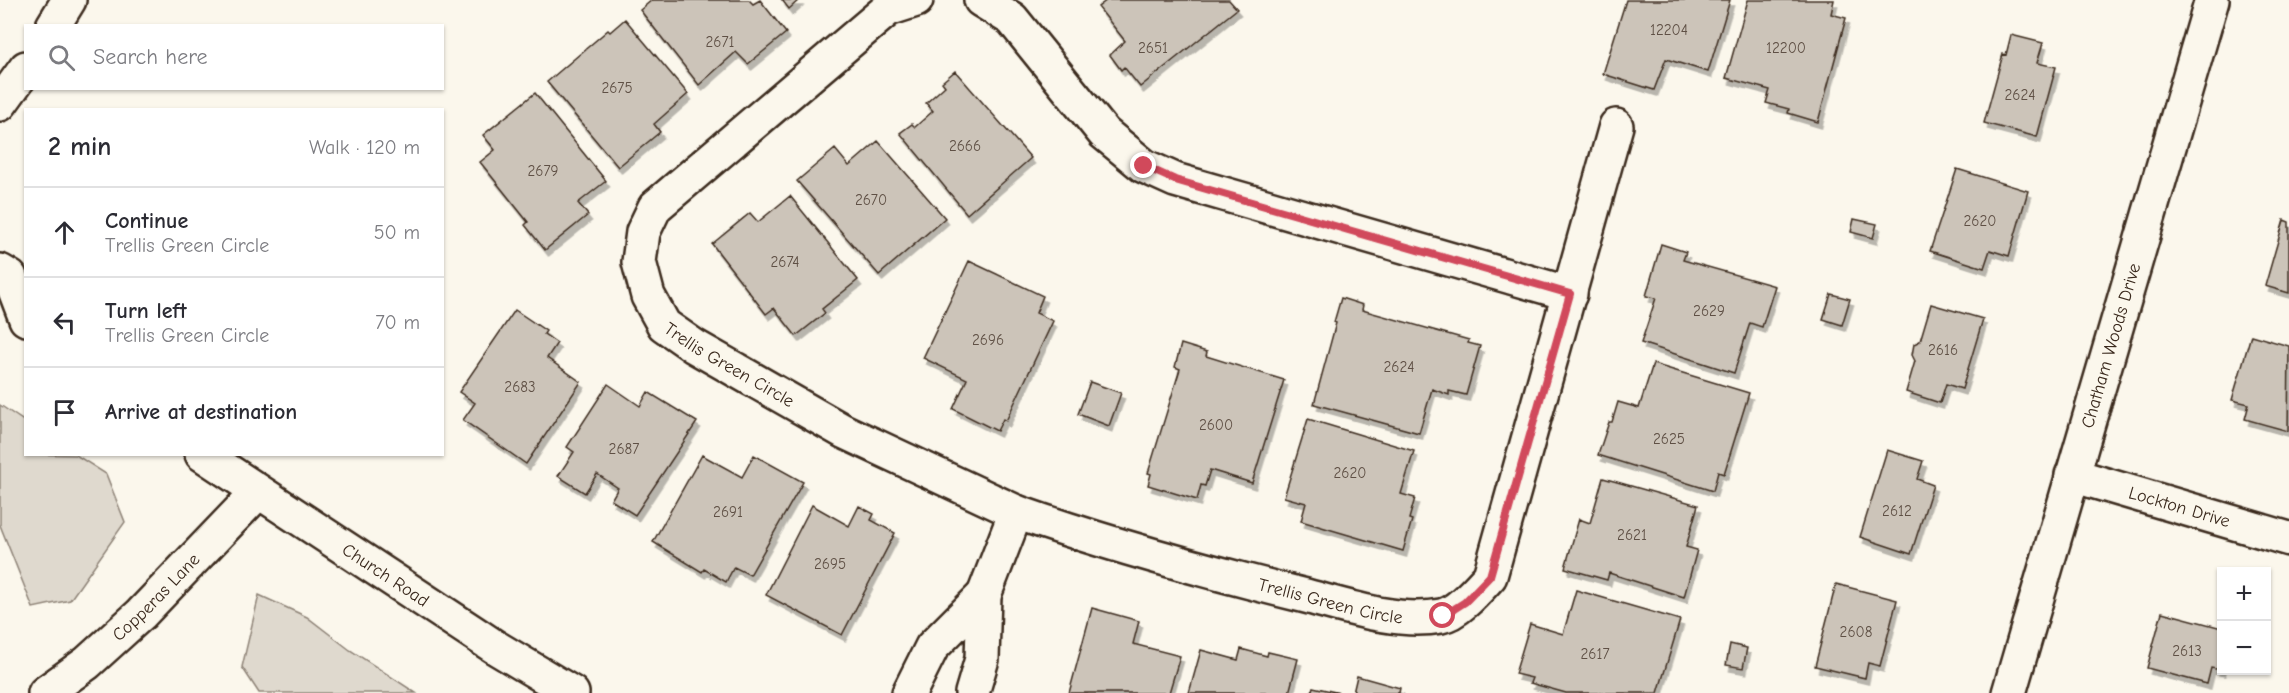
<!DOCTYPE html>
<meta charset="utf-8">
<style>
:root{--surface:#fff;--page:#f2f2f3;--text:#2b2b33;--muted:#7c7c81;--line:#e1e1e2}
body{margin:0;font-family:"Comic Neue",sans-serif;background:var(--page);color:var(--text)}
.controls{position:absolute;right:18px;bottom:18px;display:grid;overflow:hidden;border-radius:0px;box-shadow:0 2px 4px #0004}
.controls button{width:54px;height:54px;display:grid;place-items:center;padding:0;border:0;border-bottom:2px solid var(--line);background:var(--surface);color:var(--text);font:30px sans-serif}
.stop{position:absolute;width:18px;height:18px;margin:-14px;border:4px solid #d1495b;border-radius:50%;background:#fff}
.stop.end{background:#d1495b;border-color:#fff;box-shadow:0 2px 6px #0008}
.list{margin:0;padding:0;list-style:none}
h2{display:flex;justify-content:space-between;align-items:center;height:78px;margin:0;padding:0 24px;font-size:26px}
h2 small{font-size:20px;font-weight:400;color:var(--muted)}
.list li{display:grid;grid-template-columns:39px 1fr auto;gap:18px;align-items:center;box-sizing:border-box;height:90px;padding:0 24px;border-top:2px solid var(--line)}
.list b{display:block;font-size:22px;white-space:nowrap}
.list p{margin:0;font-size:20px;white-space:nowrap;color:var(--muted)}
.list em{font-size:20px;font-style:normal;color:var(--muted)}
.icon{flex:none;width:33px;height:33px;fill:none;stroke:currentColor;stroke-width:2;stroke-linecap:round;stroke-linejoin:round}
.map{position:relative;flex:none;width:2289px;height:693px;overflow:hidden}
.search{position:absolute;background:var(--surface);box-shadow:0 2px 4px #0004;left:24px;top:24px;width:420px;height:66px;display:flex;align-items:center;gap:15px;box-sizing:border-box;padding:0 21px;border-radius:0px;color:var(--muted);font-size:22px}
.panel{position:absolute;background:var(--surface);box-shadow:0 2px 4px #0004;left:24px;top:108px;width:420px;height:348px;border-radius:0px}
.map>svg:first-child{display:block}
.green{fill:#dfd9ce;stroke:#8d8276;stroke-width:1.5}
.building{fill:#ccc4b9;stroke:#3b2a1e;stroke-width:1.5;filter:url(#shadow)}
.lines{fill:none;stroke-linecap:round;stroke-linejoin:round}
.street-casing{stroke:#3b2a1e;stroke-width:38}
.secondary-casing{stroke:#3b2a1e;stroke-width:38}
.street{stroke:#fbf7ec;stroke-width:33}
.secondary{stroke:#fbf7ec;stroke-width:33}
.route{stroke:#d1495b;stroke-width:8}
.labels{text-anchor:middle;dominant-baseline:central;stroke-width:4.5;stroke-linejoin:round;paint-order:stroke}
.number-label{font-size:15px;fill:#5f5045}
.street-label{font-size:18px;fill:#3b2a1e;stroke:#fbf7ec}
</style>
<div class="map">
<svg width="2289" height="693" viewBox="0 0 2289 693">
<defs>
<filter id="shadow"><feDropShadow dx="3.5" dy="6" stdDeviation="0" flood-color="#0004"/></filter>
</defs>
<rect width="100%" height="100%" fill="#fbf7ec"/>
<filter id="ink" filterUnits="userSpaceOnUse"><feTurbulence type="fractalNoise" baseFrequency=".0167" numOctaves="2"/><feDisplacementMap in="SourceGraphic" scale="12" xChannelSelector="R" yChannelSelector="G"/><feConvolveMatrix kernelMatrix="1 2 1 2 8 2 1 2 1" color-interpolation-filters="sRGB"/></filter>
<g filter="url(#ink)">
<!-- green -->
<path class="green" d="M 0,405 L 25,422 L 26,454 L 76,455 L 106,474 L 125,522 L 70,600 L 33,608 L 0,525 Z
M 259,595 L 307,617 L 350,650 L 416,693 L 259,693 L 242,667 Z"/>
<!-- building -->
<path class="building" d="M 652,0 L 749,0 L 753,4 L 760,0 L 786,33 L 748,64 L 736,52 L 699,85 L 640,10 Z
M 782,0 L 799,0 L 789,9 Z
M 1107,0 L 1229,0 L 1237,9 L 1140,87 L 1124,67 L 1121,70 L 1110,55 L 1125,41 L 1098,7 Z
M 1626,0 L 1730,0 L 1708,72 L 1666,59 L 1654,90 L 1603,74 Z
M 1748,0 L 1834,0 L 1831,14 L 1846,18 L 1818,122 L 1788,113 L 1789,109 L 1766,103 L 1770,90 L 1726,78 Z
M 625,19 L 688,94 L 654,124 L 660,132 L 618,167 L 547,82 L 608,30 L 610,32 Z
M 2011,35 L 2043,43 L 2037,63 L 2056,67 L 2037,137 L 1984,123 L 2003,54 L 2006,55 Z
M 955,71 L 1031,158 L 967,214 L 900,133 L 912,124 L 915,127 L 933,111 L 926,103 L 945,86 L 942,82 Z
M 535,93 L 606,181 L 578,203 L 588,215 L 545,250 L 525,225 L 528,222 L 480,162 L 495,150 L 483,135 Z
M 878,141 L 945,218 L 879,275 L 797,181 L 835,149 L 849,166 Z
M 1957,169 L 2028,191 L 2009,256 L 1990,250 L 1984,268 L 1930,251 Z
M 790,196 L 858,280 L 822,309 L 825,313 L 796,336 L 774,308 L 766,314 L 712,244 L 750,213 L 758,222 Z
M 1854,219 L 1877,224 L 1873,238 L 1851,232 Z
M 2284,220 L 2289,222 L 2289,293 L 2265,286 Z
M 1661,244 L 1686,252 L 1683,260 L 1775,286 L 1762,327 L 1750,323 L 1734,373 L 1641,343 L 1656,298 L 1646,296 Z
M 969,261 L 1043,296 L 1036,313 L 1053,321 L 1006,421 L 1003,419 L 997,431 L 953,409 L 967,379 L 923,358 Z
M 1831,294 L 1850,299 L 1842,325 L 1823,319 Z
M 1341,298 L 1363,305 L 1362,310 L 1469,340 L 1468,343 L 1480,346 L 1466,395 L 1449,391 L 1449,395 L 1432,389 L 1419,433 L 1314,404 L 1336,323 L 1334,322 Z
M 1931,304 L 1983,319 L 1962,389 L 1946,384 L 1940,403 L 1906,392 L 1915,361 L 1912,355 L 1914,344 L 1920,341 Z
M 515,310 L 546,331 L 544,334 L 557,343 L 547,358 L 581,382 L 526,464 L 463,420 L 475,403 L 459,392 Z
M 2251,335 L 2289,346 L 2288,431 L 2245,419 L 2249,404 L 2232,400 Z
M 1181,344 L 1207,352 L 1206,356 L 1284,380 L 1252,483 L 1210,470 L 1205,486 L 1201,485 L 1197,500 L 1148,485 L 1151,474 L 1148,473 L 1180,369 L 1175,367 Z
M 1653,364 L 1749,393 L 1724,474 L 1718,472 L 1713,491 L 1598,455 L 1609,422 L 1612,422 L 1618,402 L 1639,408 Z
M 1090,382 L 1121,393 L 1109,426 L 1078,414 Z
M 608,384 L 640,406 L 648,392 L 697,422 L 635,515 L 611,500 L 618,488 L 597,474 L 585,493 L 558,476 L 574,452 L 567,447 Z
M 1308,419 L 1414,451 L 1401,494 L 1415,498 L 1409,519 L 1412,520 L 1403,551 L 1301,521 L 1306,503 L 1284,497 Z
M 1887,450 L 1923,461 L 1917,479 L 1933,485 L 1911,554 L 1860,537 Z
M 702,455 L 742,477 L 754,455 L 803,482 L 750,575 L 734,567 L 726,582 L 704,569 L 702,572 L 653,542 Z
M 1603,478 L 1698,505 L 1686,547 L 1697,550 L 1684,597 L 1609,573 L 1607,580 L 1565,568 L 1579,519 L 1590,523 Z
M 812,505 L 849,526 L 859,506 L 874,514 L 871,520 L 895,533 L 842,635 L 766,595 Z
M 1836,584 L 1897,600 L 1880,666 L 1868,663 L 1865,678 L 1815,666 Z
M 1576,590 L 1680,620 L 1658,693 L 1566,693 L 1530,683 L 1532,678 L 1515,674 L 1530,624 L 1563,634 Z
M 1092,608 L 1139,621 L 1133,644 L 1180,656 L 1169,693 L 1069,693 Z
M 2162,612 L 2222,628 L 2222,670 L 2211,668 L 2207,684 L 2147,668 Z
M 1730,644 L 1747,648 L 1743,668 L 1726,665 Z
M 1241,649 L 1267,656 L 1268,652 L 1298,659 L 1289,693 L 1189,693 L 1201,650 L 1238,660 Z
M 1357,676 L 1400,688 L 1399,693 L 1353,693 Z
M 1313,687 L 1340,693 L 1311,693 Z"/>
<g class="lines">
<defs>
<g id="street">
<path id="s1" d="M 916,0 L 888,9 L 655,207 L 643,232 L 639,262 L 648,296 L 664,325 L 694,346 L 843,431 L 1016,512"/>
<path d="M 981,0 L 1012,19 L 1104,133 L 1144,166 L 1175,180 L 1570,294"/>
<path d="M 53,26 L 69,0"/>
<path d="M 0,104 L 26,68"/>
<path id="s2" d="M 2072,475 L 2289,539"/>
<path id="s3" d="M 984,595 L 1016,512 C 1110,545 1205,571 1302,595 C 1345,606 1396,624 1441,616 C 1458,613 1478,589 1490,576 L 1616,126"/>
<path d="M 909,693 L 932,647 L 984,595 L 982,659 L 972,693"/>
<path id="s4" d="M 2009,693 L 2212,0"/>
</g>
<g id="secondary">
<path d="M 0,271 L 10,277 L 26,319"/>
<path id="s5" d="M 202,454 L 495,647 L 572,693"/>
<path id="s6" d="M 45,693 L 87,663 L 141,614 L 258,492"/>
</g>
</defs>
<!-- street casing -->
<use href="#street" class="street-casing"/>
<!-- secondary casing -->
<use href="#secondary" class="secondary-casing"/>
<!-- street -->
<use href="#street" class="street"/>
<!-- secondary -->
<use href="#secondary" class="secondary"/>
</g>
</g>
<g class="lines" filter="url(#ink)">
<!-- route -->
<path class="route" d="M 1144,166 L 1175,180 L 1570,294 L 1490,576 L 1465,602 L 1443,616"/>
</g>
<g class="labels">
<!-- number labels -->
<g class="number-label">
<text x="1669" y="30">12204</text>
<text x="720" y="42">2671</text>
<text x="1153" y="48">2651</text>
<text x="1786" y="48">12200</text>
<text x="617" y="88">2675</text>
<text x="2020" y="95">2624</text>
<text x="965" y="146">2666</text>
<text x="543" y="171">2679</text>
<text x="871" y="200">2670</text>
<text x="1980" y="221">2620</text>
<text x="785" y="262">2674</text>
<text x="1709" y="311">2629</text>
<text x="988" y="340">2696</text>
<text x="1943" y="350">2616</text>
<text x="1399" y="367">2624</text>
<text x="520" y="387">2683</text>
<text x="1216" y="425">2600</text>
<text x="1669" y="439">2625</text>
<text x="624" y="449">2687</text>
<text x="1350" y="473">2620</text>
<text x="1897" y="511">2612</text>
<text x="728" y="512">2691</text>
<text x="1632" y="535">2621</text>
<text x="830" y="564">2695</text>
<text x="1856" y="632">2608</text>
<text x="2187" y="651">2613</text>
<text x="1595" y="654">2617</text>
</g>
<!-- street labels -->
<g class="street-label">
<text stroke="none"><textPath href="#s4" startOffset="362">Chatham Woods Drive</textPath></text>
<text stroke="none"><textPath href="#s1" startOffset="538">Trellis Green Circle</textPath></text>
<text stroke="none"><textPath href="#s2" startOffset="112">Lockton Drive</textPath></text>
<text stroke="none"><textPath href="#s5" startOffset="220">Church Road</textPath></text>
<text stroke="none"><textPath href="#s6" startOffset="147">Copperas Lane</textPath></text>
<text stroke="none"><textPath href="#s3" startOffset="416">Trellis Green Circle</textPath></text>
</g>
</g>
</svg>
<div class="controls">
<button>+</button>
<button>−</button>
</div>
<div class="stop" style="left:1443px;top:616px"></div>
<div class="stop end" style="left:1144px;top:166px"></div>
<div class="search"><svg class="icon" aria-label="search" viewBox="0 0 24 24"><circle cx="10" cy="10" r="6"/><path d="M15 15l6 6"/></svg>Search here</div>
<section class="panel">
<h2>2 min<small>Walk · 120 m</small></h2>
<ul class="list">
<li><svg class="icon" aria-label="ahead" viewBox="0 0 24 24"><path d="M12 20V5M6 11l6-6 6 6"/></svg><div><b>Continue</b><p>Trellis Green Circle</p></div><em>50 m</em></li>
<li><svg class="icon" aria-label="left" viewBox="0 0 24 24"><path d="M17 20v-9H6M10 6l-5 5 5 5"/></svg><div><b>Turn left</b><p>Trellis Green Circle</p></div><em>70 m</em></li>
<li><svg class="icon" aria-label="arrive" viewBox="0 0 24 24"><path d="M6 21V4h12l-3 4 3 4H6"/></svg><div><b>Arrive at destination</b></div></li>
</ul>
</section>
</div>
